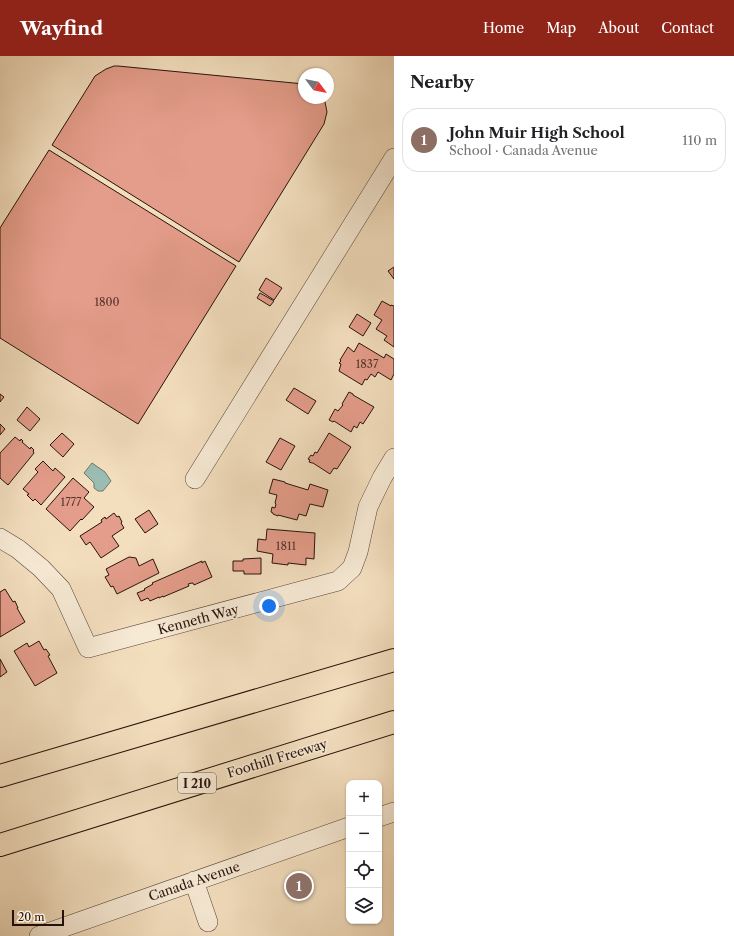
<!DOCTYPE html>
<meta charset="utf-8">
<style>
:root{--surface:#fff;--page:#f2f2f2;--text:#202124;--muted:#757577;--line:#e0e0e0;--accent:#8f2418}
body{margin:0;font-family:"Libre Caslon Text",serif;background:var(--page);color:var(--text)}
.controls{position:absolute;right:12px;bottom:12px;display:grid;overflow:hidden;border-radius:8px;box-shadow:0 1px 3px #0004}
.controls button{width:36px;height:36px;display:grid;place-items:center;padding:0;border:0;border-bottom:1px solid var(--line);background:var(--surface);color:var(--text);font:20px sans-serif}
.compass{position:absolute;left:298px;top:12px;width:36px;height:36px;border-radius:50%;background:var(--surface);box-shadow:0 1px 3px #0004;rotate:122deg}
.scale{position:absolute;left:12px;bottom:10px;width:52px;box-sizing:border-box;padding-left:4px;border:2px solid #26120b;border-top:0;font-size:11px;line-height:14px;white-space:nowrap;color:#26120b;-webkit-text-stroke:3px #f7ead5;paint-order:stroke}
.you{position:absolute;left:269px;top:550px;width:14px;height:14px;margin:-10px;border:3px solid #fff;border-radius:50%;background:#1a73e8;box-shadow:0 0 0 6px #1a73e833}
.badge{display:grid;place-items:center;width:26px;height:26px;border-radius:50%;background:var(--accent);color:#fff;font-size:13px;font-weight:700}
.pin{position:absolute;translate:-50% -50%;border:2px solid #fff;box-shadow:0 1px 4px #0006}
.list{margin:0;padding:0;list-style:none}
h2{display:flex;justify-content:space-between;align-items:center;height:52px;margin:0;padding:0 16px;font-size:17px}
h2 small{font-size:13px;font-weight:400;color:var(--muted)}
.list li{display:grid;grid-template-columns:26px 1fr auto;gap:12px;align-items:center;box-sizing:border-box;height:64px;margin:0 8px 8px;padding:0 8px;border:1px solid var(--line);border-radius:16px}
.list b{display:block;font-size:15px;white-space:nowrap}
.list p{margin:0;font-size:13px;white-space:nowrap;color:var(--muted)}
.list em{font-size:13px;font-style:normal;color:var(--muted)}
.icon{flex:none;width:22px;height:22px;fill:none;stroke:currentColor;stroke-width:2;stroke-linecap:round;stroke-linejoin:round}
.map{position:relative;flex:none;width:394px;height:880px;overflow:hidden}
header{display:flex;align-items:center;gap:24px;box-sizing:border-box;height:56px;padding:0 20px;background:var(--accent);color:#fff}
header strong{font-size:19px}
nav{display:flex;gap:22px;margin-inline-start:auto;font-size:14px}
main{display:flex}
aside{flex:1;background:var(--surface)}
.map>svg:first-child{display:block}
.water{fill:#9bbcb1;stroke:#6c786f}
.building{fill:#e59d8b;stroke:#26120b}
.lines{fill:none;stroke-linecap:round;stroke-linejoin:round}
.minor-casing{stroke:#594538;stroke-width:20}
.highway-casing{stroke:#26120b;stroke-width:24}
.minor{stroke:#f7ead5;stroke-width:19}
.highway{stroke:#f3debe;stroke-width:22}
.labels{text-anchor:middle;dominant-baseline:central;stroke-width:3.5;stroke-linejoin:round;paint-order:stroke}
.number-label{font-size:11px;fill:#56352b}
.shield{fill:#f7ead5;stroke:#655348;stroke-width:1}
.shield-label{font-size:12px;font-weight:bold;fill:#26120b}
.street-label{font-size:13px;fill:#26120b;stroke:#f7ead5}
</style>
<header>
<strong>Wayfind</strong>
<nav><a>Home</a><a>Map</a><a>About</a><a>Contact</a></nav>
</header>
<main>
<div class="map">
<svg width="394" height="880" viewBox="0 0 394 880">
<rect width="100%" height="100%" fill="#f3debe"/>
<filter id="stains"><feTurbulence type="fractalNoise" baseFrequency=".005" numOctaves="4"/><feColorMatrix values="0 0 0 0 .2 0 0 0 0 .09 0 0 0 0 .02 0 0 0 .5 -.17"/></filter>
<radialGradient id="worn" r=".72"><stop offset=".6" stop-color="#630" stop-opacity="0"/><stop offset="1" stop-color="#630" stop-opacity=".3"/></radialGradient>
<!-- water -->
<path class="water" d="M 92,407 L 105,416 L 111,425 L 103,435 L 98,435 L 94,432 L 94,427 L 84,417 Z"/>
<!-- building -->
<path class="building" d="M 114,10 L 118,10 L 304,28 L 304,42 L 323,42 L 325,46 L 327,56 L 324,68 L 239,206 L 52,89 L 95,20 L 106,13 Z
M 49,94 L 236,210 L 138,368 L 0,282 L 0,172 Z
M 394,211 L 394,223 L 388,215 Z
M 266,222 L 282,232 L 274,244 L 259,234 Z
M 260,237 L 274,245 L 270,250 L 257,242 Z
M 382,245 L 391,250 L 391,249 L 394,250 L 394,291 L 384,284 L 387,280 L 376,273 L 382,264 L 374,259 Z
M 357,258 L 371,267 L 363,280 L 349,271 Z
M 359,287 L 384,302 L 386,298 L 394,303 L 394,318 L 391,324 L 378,316 L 375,321 L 371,318 L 367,324 L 365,323 L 362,329 L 339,315 L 341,308 L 339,307 L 341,305 L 340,304 L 348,291 L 354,296 Z
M 294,332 L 316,345 L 308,358 L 286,344 Z
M 349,336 L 353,338 L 353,339 L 374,351 L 363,368 L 360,366 L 357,372 L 354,370 L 351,376 L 334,365 L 333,366 L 329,364 L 335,353 L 338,355 L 343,349 L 342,348 Z
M 0,338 L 4,341 L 0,346 Z
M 27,351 L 40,363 L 30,375 L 17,364 Z
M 0,368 L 5,373 L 0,379 Z
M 62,377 L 74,388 L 63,401 L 50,389 Z
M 329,377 L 351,391 L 337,413 L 334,412 L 330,418 L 313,407 L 312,407 L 309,406 L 310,404 L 308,403 L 311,399 L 313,400 L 315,396 L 317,397 Z
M 15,381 L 20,385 L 21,383 L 23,385 L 22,386 L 30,393 L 31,391 L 34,394 L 33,395 L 34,397 L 8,429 L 0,422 L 0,397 Z
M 280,382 L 295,390 L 281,414 L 266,406 Z
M 43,405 L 53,415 L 55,412 L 65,421 L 41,449 L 35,443 L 33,445 L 27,439 L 29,438 L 23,433 L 38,416 L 35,413 Z
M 73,422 L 89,436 L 84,442 L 94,451 L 82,464 L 81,463 L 70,475 L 46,453 Z
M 273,423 L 285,426 L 285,427 L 308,434 L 310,428 L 328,434 L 323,451 L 310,448 L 306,460 L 299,458 L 297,464 L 278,459 L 278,460 L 273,458 L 273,457 L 271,456 L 272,451 L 275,452 L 276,448 L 275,447 L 277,439 L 269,437 Z
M 149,454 L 158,468 L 145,477 L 135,463 Z
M 114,457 L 117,461 L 119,460 L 122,466 L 121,467 L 124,472 L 112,480 L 119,490 L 101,502 L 90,486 L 86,489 L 80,480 L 102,466 L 101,464 L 105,461 L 106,463 Z
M 267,473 L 315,477 L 314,503 L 306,502 L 306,509 L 288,507 L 288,509 L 272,507 L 273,498 L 257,495 L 258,483 L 266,484 Z
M 129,501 L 136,502 L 139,510 L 153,503 L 159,517 L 117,538 L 113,530 L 111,531 L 105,521 L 109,519 L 106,513 Z
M 261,502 L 261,518 L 244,518 L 244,515 L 233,515 L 233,505 L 243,505 L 243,503 Z
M 202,505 L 202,507 L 205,505 L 212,521 L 194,529 L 193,527 L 192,527 L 188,528 L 189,530 L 163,541 L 163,540 L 159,542 L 159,541 L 150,545 L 148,542 L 141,545 L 137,537 L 145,534 L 144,533 L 153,528 L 152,527 Z
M 5,533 L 13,546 L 15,545 L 18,552 L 17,552 L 25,566 L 0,581 L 0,536 Z
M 39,585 L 44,594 L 46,593 L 50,599 L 48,600 L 57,617 L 35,630 L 14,595 L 27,587 L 29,591 Z
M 0,603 L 7,616 L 0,621 Z"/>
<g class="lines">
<defs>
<path id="minor" d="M 195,423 L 394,102
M 0,482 L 18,493 L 41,512 L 61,533 L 88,592 L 338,525 L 352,512 L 358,496 L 368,451 L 382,422 L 394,402
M 379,761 L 394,756
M 194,825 L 208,866
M 39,880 L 349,771"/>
<path id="highway" d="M 0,720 L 394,604
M 0,789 L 394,666"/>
</defs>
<!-- minor casing -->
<use href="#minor" class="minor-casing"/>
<!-- highway casing -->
<use href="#highway" class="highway-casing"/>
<!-- minor -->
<use href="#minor" class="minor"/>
<!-- highway -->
<use href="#highway" class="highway"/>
</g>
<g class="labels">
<!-- number labels -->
<g class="number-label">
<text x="107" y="246">1800</text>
<text x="367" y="308">1837</text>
<text x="71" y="446">1777</text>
<text x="286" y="490">1811</text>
</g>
<!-- shield labels -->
<rect class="shield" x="178" y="717" width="38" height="20" rx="3"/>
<g class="shield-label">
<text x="197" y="727">I 210</text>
</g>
<!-- street labels -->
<g class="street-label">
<text transform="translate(198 563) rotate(-15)">Kenneth Way</text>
<text transform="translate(277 702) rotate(-17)">Foothill Freeway</text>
<text transform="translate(194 825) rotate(-19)">Canada Avenue</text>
</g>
</g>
<rect width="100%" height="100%" filter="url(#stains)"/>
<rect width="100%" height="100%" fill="url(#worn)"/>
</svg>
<div class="controls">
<button>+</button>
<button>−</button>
<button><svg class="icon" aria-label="locate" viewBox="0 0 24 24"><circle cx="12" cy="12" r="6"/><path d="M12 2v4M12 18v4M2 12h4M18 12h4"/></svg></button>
<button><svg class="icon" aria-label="layers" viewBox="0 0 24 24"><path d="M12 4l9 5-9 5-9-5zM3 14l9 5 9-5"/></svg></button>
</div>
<svg class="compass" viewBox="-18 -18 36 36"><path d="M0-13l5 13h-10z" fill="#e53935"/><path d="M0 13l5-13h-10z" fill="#757577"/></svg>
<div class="scale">20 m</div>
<div class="you"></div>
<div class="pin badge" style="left:299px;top:830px;background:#8d6e63">1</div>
</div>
<aside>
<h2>Nearby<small></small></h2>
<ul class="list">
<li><span class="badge" style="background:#8d6e63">1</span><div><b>John Muir High School</b><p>School · Canada Avenue</p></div><em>110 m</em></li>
</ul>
</aside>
</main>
